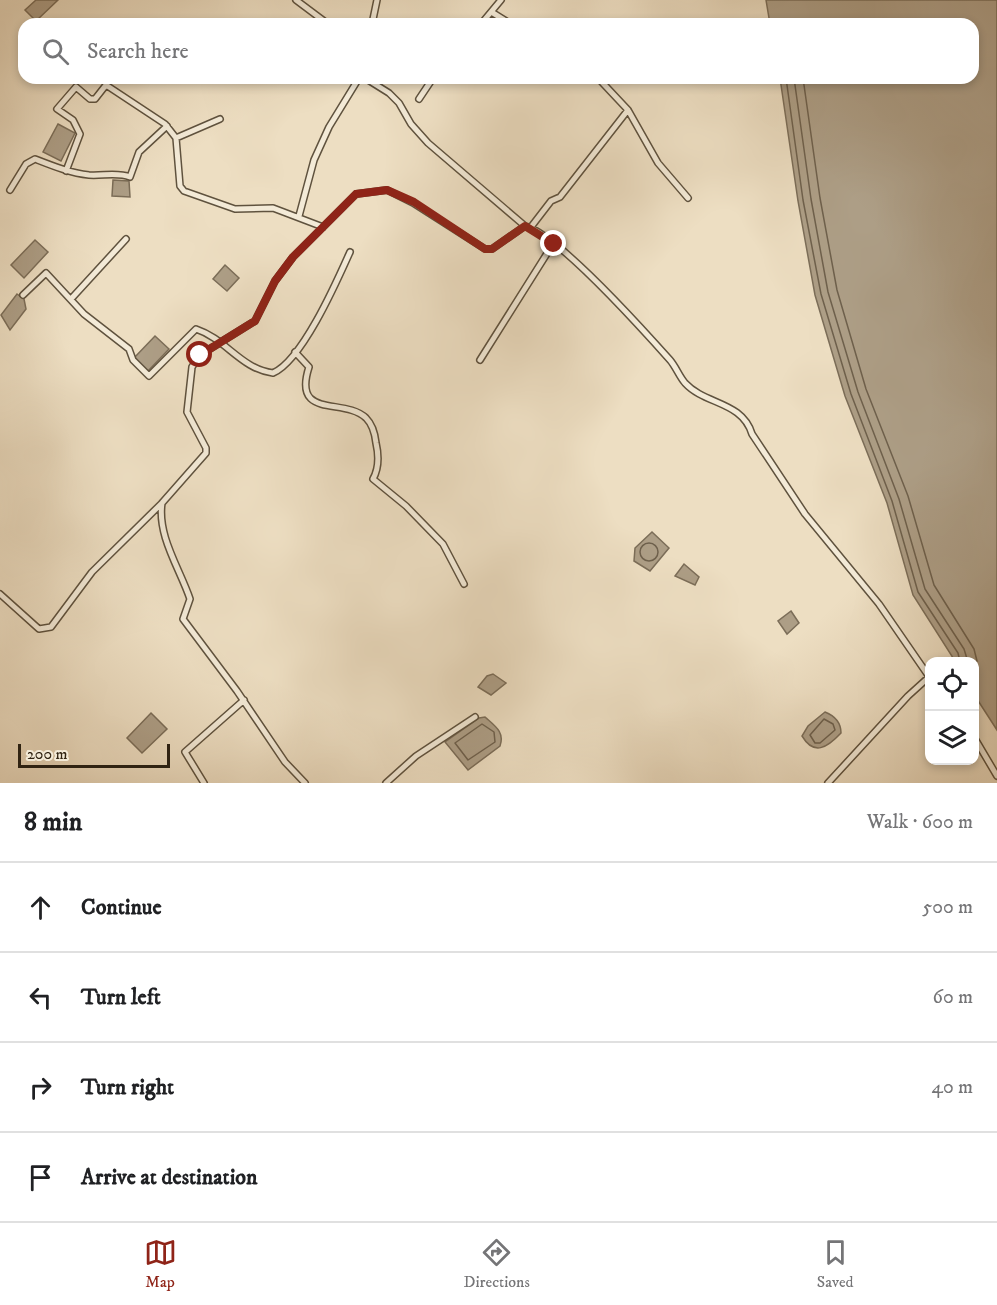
<!DOCTYPE html>
<meta charset="utf-8">
<style>
:root{--surface:#fff;--page:#f2f2f2;--text:#202124;--muted:#757577;--line:#e0e0e0;--accent:#8f2418}
body{margin:0;font-family:"IM FELL DW Pica",serif;background:var(--page);color:var(--text)}
.controls{position:absolute;right:18px;bottom:18px;display:grid;overflow:hidden;border-radius:12px;box-shadow:0 3px 9px #0003}
.controls button{width:54px;height:54px;display:grid;place-items:center;padding:0;border:0;border-bottom:2px solid var(--line);background:var(--surface);color:var(--text);font:30px sans-serif}
.scale{position:absolute;left:18px;bottom:15px;width:152px;box-sizing:border-box;padding-left:6px;border:3px solid #302312;border-top:0;font-size:16px;line-height:21px;white-space:nowrap;color:#302312;-webkit-text-stroke:4px #f3ead7;paint-order:stroke}
.stop{position:absolute;width:18px;height:18px;margin:-14px;border:4px solid #8f2418;border-radius:50%;background:#fff}
.stop.end{background:#8f2418;border-color:#fff;box-shadow:0 2px 6px #0008}
.list{margin:0;padding:0;list-style:none}
h2{display:flex;justify-content:space-between;align-items:center;height:78px;margin:0;padding:0 24px;font-size:26px}
h2 small{font-size:20px;font-weight:400;color:var(--muted)}
.list li{display:grid;grid-template-columns:39px 1fr auto;gap:18px;align-items:center;box-sizing:border-box;height:90px;padding:0 24px;border-top:2px solid var(--line)}
.list b{display:block;font-size:22px;white-space:nowrap}
.list em{font-size:20px;font-style:normal;color:var(--muted)}
.icon{flex:none;width:33px;height:33px;fill:none;stroke:currentColor;stroke-width:2;stroke-linecap:round;stroke-linejoin:round}
.map{position:relative;flex:none;width:997px;height:783px;overflow:hidden}
.search{position:absolute;background:var(--surface);box-shadow:0 3px 9px #0003;left:18px;right:18px;top:18px;height:66px;display:flex;align-items:center;gap:15px;box-sizing:border-box;padding:0 21px;border-radius:18px;color:var(--muted);font-size:22px}
.sheet{height:438px;background:var(--surface)}
nav{display:flex;justify-content:space-around;align-items:center;box-sizing:border-box;height:84px;border-top:2px solid var(--line);background:var(--surface);font-size:16px;color:var(--muted)}
nav a{display:grid;justify-items:center;gap:3px}
nav .on{color:var(--accent)}
.map>svg:first-child{display:block}
.water{fill:#ad9e86;stroke:#7b6d58;stroke-width:1.5}
.lines{fill:none;stroke-linecap:round;stroke-linejoin:round}
.shore{stroke:#6e604c;stroke-width:1.5}
.street-casing{stroke:#5f523e;stroke-width:8}
.street{stroke:#f3ead7;stroke-width:5}
.route{stroke:#8f2418;stroke-width:8}
</style>
<div class="map">
<svg width="997" height="783" viewBox="0 0 997 783">
<rect width="100%" height="100%" fill="#eddec2"/>
<filter id="stains"><feTurbulence type="fractalNoise" baseFrequency=".00333" numOctaves="4"/><feColorMatrix values="0 0 0 0 .2 0 0 0 0 .09 0 0 0 0 .02 0 0 0 .5 -.17"/></filter>
<radialGradient id="worn" r=".72"><stop offset=".6" stop-color="#630" stop-opacity="0"/><stop offset="1" stop-color="#630" stop-opacity=".3"/></radialGradient>
<!-- water -->
<path class="water" d="M 36,0 L 58,0 L 36,21 L 25,10 Z
M 766,0 L 997,0 L 997,730 L 975,696 L 974,662 L 955,661 L 913,595 L 887,503 L 845,396 L 815,295 L 798,201 L 780,78 L 973,78 L 973,24 L 770,24 Z
M 58,124 L 75,133 L 61,161 L 43,152 Z
M 113,180 L 129,181 L 130,197 L 112,196 Z
M 35,240 L 48,252 L 24,278 L 11,265 Z
M 225,265 L 239,278 L 227,291 L 213,279 Z
M 17,294 L 24,299 L 26,309 L 10,330 L 1,315 Z
M 155,336 L 169,349 L 148,371 L 134,358 Z
M 652,532 L 669,548 L 650,571 L 634,561 L 635,548 Z
M 684,564 L 699,577 L 695,585 L 675,576 Z
M 791,611 L 799,623 L 787,634 L 778,621 Z
M 493,674 L 506,683 L 491,695 L 478,687 L 487,676 Z
M 825,712 C 835,716 841,722 841,733 C 827,748 814,756 802,736 L 808,726 Z
M 151,713 L 167,729 L 142,753 L 127,738 Z
M 485,717 C 495,726 505,732 500,746 L 468,770 L 445,742 L 479,718 Z"/>
<g class="lines">
<!-- shore -->
<path class="shore" d="M 786,78 L 803,200 L 821,294 L 851,394 L 892,501 L 918,592 L 958,653 L 960,662
M 794,78 L 811,199 L 828,292 L 858,392 L 899,499 L 925,589 L 964,649 L 968,662
M 803,78 L 820,198 L 837,290 L 866,389 L 908,496 L 934,585 L 974,649 L 977,661 L 974,670
M640 552a9 9 0 1 1 18 0a9 9 0 1 1-18 0Z
M 824,719 L 833,724 L 835,730 L 820,743 L 815,743 L 810,735 Z
M 482,724 L 494,732 L 495,742 L 468,760 L 455,743 Z"/>
<defs>
<path id="street" d="M 296,0 L 328,24
M 493,13 L 511,24
M 372,24 L 377,0
M 481,24 L 501,0
M 365,78 L 389,93 L 399,103 L 411,124 L 428,143 L 525,226
M 598,78 L 628,110 L 658,163 L 688,198
M 419,99 L 433,78
M 176,138 L 220,119
M 66,171 L 80,134 L 73,120 L 57,109 L 76,87 L 90,99 L 95,99 L 106,85 L 165,124 L 176,138 L 180,186 L 184,191 L 235,209 L 273,208 L 323,227
M 10,190 L 26,164 L 35,159 C 53,166 70,173 89,175 C 103,176 118,172 130,177 L 139,152 L 167,126
M 299,216 L 314,160 L 329,127 L 359,78
M 531,227 L 551,201 L 560,197 L 628,110
M 23,295 L 46,273 L 84,314 L 129,349 L 133,360 L 149,376 L 196,329 C 226,339 241,369 273,373 C 302,361 337,281 350,252
M 71,299 L 126,239
M 295,352 L 309,367 C 292,420 344,397 366,418 C 373,425 375,434 376,443 C 379,456 379,468 373,479 L 406,506 L 443,544 L 464,584
M 480,360 L 553,244
M 162,503 C 157,536 180,569 190,599 L 183,619 L 237,691 L 285,762 L 305,783
M 0,594 L 39,629 L 51,627 L 92,572 L 162,503 L 206,453 L 206,448 L 187,412 L 192,367 L 200,355 L 255,321 L 275,281 L 293,257 L 356,194 L 387,190 L 413,203 L 485,249 L 492,249 L 525,226 C 557,234 645,332 670,360 C 676,367 679,376 685,383 C 705,405 742,401 752,434 L 805,514 L 879,604 L 930,678
M 974,737 L 997,776
M 204,783 L 185,752 L 244,700
M 386,783 L 416,756 L 475,717
M 828,783 L 908,696 L 929,677"/>
</defs>
<!-- street casing -->
<use href="#street" class="street-casing"/>
<!-- street -->
<use href="#street" class="street"/>
</g>
<g class="lines">
<!-- route -->
<path class="route" d="M 200,355 L 255,321 L 275,281 L 293,257 L 356,194 L 387,190 L 414,202 L 485,249 L 492,249 L 525,226 L 554,244"/>
</g>
<rect width="100%" height="100%" filter="url(#stains)"/>
<rect width="100%" height="100%" fill="url(#worn)"/>
</svg>
<div class="controls">
<button><svg class="icon" aria-label="locate" viewBox="0 0 24 24"><circle cx="12" cy="12" r="6"/><path d="M12 2v4M12 18v4M2 12h4M18 12h4"/></svg></button>
<button><svg class="icon" aria-label="layers" viewBox="0 0 24 24"><path d="M12 4l9 5-9 5-9-5zM3 14l9 5 9-5"/></svg></button>
</div>
<div class="scale">200 m</div>
<div class="stop" style="left:200px;top:355px"></div>
<div class="stop end" style="left:554px;top:244px"></div>
<div class="search"><svg class="icon" aria-label="search" viewBox="0 0 24 24"><circle cx="10" cy="10" r="6"/><path d="M15 15l6 6"/></svg>Search here</div>
</div>
<section class="sheet">
<h2>8 min<small>Walk · 600 m</small></h2>
<ul class="list">
<li><svg class="icon" aria-label="ahead" viewBox="0 0 24 24"><path d="M12 20V5M6 11l6-6 6 6"/></svg><div><b>Continue</b></div><em>500 m</em></li>
<li><svg class="icon" aria-label="left" viewBox="0 0 24 24"><path d="M17 20v-9H6M10 6l-5 5 5 5"/></svg><div><b>Turn left</b></div><em>60 m</em></li>
<li><svg class="icon" aria-label="right" viewBox="0 0 24 24"><path d="M7 20v-9h11M14 6l5 5-5 5"/></svg><div><b>Turn right</b></div><em>40 m</em></li>
<li><svg class="icon" aria-label="arrive" viewBox="0 0 24 24"><path d="M6 21V4h12l-3 4 3 4H6"/></svg><div><b>Arrive at destination</b></div></li>
</ul>
</section>
<nav>
<a class="on"><svg class="icon" aria-label="map" viewBox="0 0 24 24"><path d="M3 6l6-2 6 2 6-2v14l-6 2-6-2-6 2zM9 4v14M15 6v14"/></svg>Map</a>
<a><svg class="icon" aria-label="directions" viewBox="0 0 24 24"><path d="M12 3l9 9-9 9-9-9zM9 14v-3h6M13 9l2 2-2 2"/></svg>Directions</a>
<a><svg class="icon" aria-label="saved" viewBox="0 0 24 24"><path d="M7 4h10v16l-5-4-5 4z"/></svg>Saved</a>
</nav>
